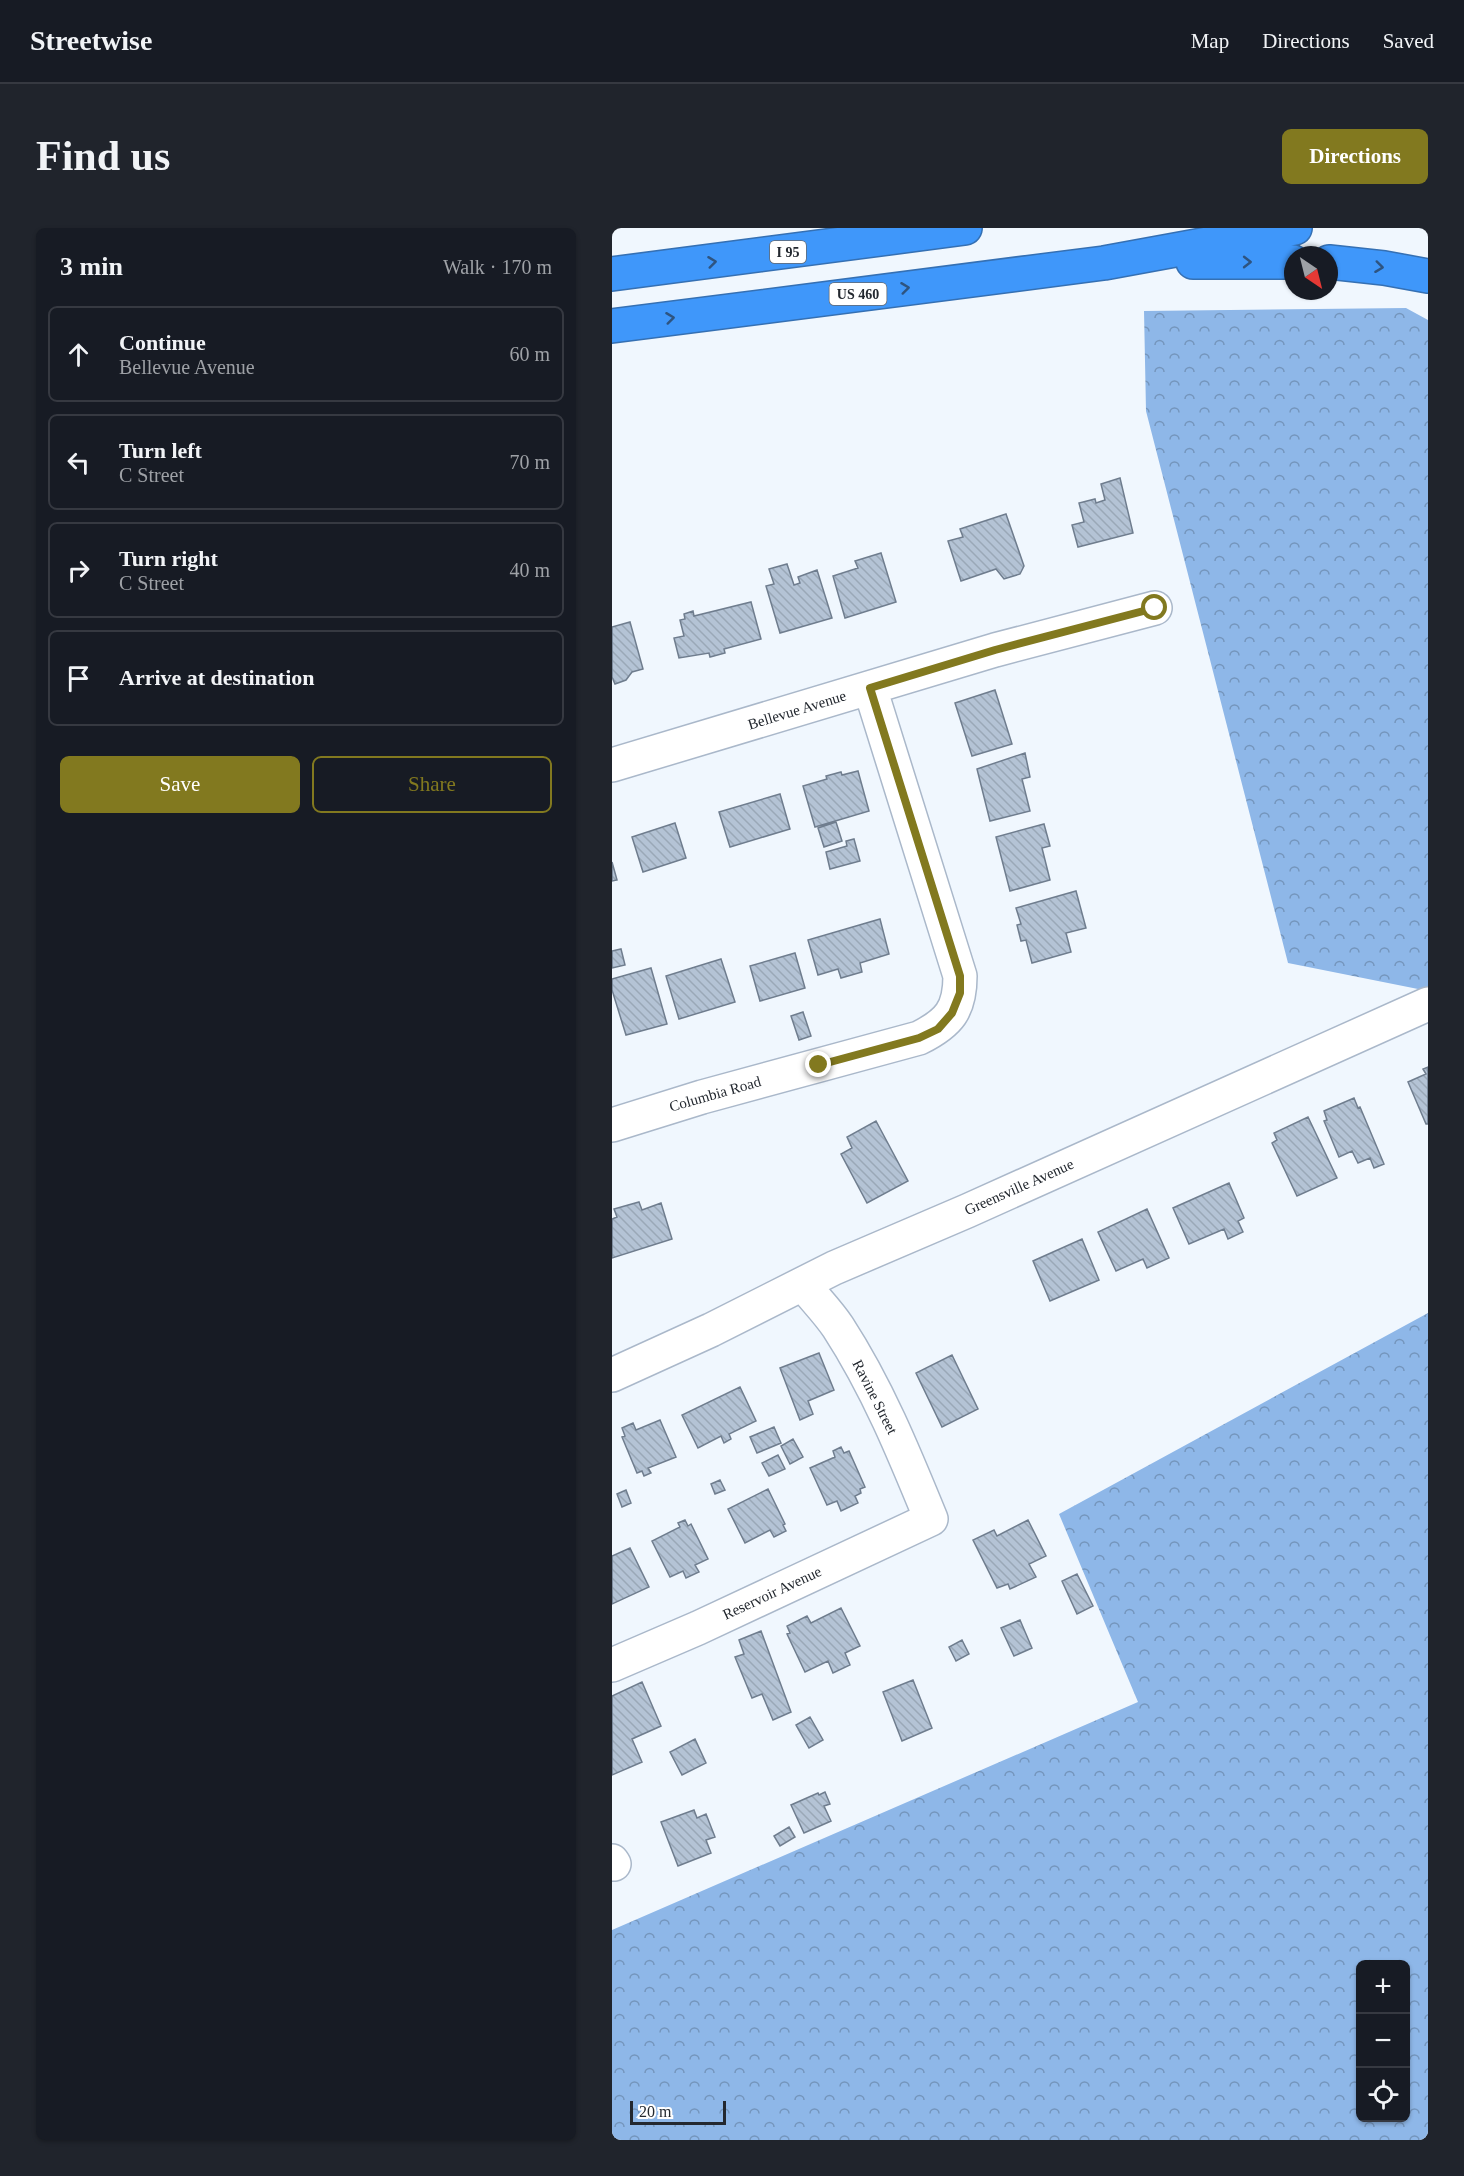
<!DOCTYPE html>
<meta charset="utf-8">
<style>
:root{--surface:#171b24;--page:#20242c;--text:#f1f3f6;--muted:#9ea1a6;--line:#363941;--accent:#82791f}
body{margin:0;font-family:"Times New Roman",serif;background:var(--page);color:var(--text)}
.controls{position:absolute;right:18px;bottom:18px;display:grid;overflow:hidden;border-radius:9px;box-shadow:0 2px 4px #0004}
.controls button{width:54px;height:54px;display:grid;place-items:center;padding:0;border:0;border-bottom:2px solid var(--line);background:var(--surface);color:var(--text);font:30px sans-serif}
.compass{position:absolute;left:672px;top:18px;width:54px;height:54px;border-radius:50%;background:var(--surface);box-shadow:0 2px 4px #0004;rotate:145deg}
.scale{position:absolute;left:18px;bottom:15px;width:96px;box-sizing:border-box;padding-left:6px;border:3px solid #23282f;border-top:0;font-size:16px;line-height:21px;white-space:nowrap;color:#23282f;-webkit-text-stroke:4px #fff;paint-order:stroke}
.stop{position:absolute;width:18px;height:18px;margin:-14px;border:4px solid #82791f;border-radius:50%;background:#fff}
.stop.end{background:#82791f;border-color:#fff;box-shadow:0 2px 6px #0008}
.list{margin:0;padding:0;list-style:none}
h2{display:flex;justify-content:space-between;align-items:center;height:78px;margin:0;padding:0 24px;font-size:26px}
h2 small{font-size:20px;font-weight:400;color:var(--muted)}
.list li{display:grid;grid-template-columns:39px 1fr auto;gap:18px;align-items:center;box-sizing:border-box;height:96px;margin:0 12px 12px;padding:0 12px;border:2px solid var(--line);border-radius:9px}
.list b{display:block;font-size:22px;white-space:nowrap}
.list p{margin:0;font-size:20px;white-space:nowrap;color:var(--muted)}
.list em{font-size:20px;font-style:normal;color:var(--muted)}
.actions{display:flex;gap:12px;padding:18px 24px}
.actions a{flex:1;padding:14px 0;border:2px solid var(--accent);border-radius:9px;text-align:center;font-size:21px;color:var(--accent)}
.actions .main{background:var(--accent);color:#fff}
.icon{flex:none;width:33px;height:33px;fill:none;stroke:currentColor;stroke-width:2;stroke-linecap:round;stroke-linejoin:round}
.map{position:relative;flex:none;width:816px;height:1912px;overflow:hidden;border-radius:9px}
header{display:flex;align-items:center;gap:36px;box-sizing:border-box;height:84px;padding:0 30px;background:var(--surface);border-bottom:2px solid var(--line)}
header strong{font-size:28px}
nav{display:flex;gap:33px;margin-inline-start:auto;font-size:21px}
.intro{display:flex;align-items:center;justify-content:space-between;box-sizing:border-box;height:144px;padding:0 36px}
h1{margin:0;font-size:42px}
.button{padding:15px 27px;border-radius:9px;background:var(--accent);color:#fff;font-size:21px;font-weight:700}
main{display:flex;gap:36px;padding:0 36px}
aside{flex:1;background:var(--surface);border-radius:9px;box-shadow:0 2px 4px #0004}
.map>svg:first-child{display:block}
.forest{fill:url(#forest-crowns);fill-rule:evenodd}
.building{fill:url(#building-back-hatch);stroke:#6f7d8e;stroke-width:1.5}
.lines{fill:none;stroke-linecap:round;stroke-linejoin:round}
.minor-casing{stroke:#aab8ca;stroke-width:36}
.highway-casing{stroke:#3570b3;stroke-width:36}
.minor{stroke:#fff;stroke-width:33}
.highway{stroke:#3f97fa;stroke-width:33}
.oneway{stroke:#2e5480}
.route{stroke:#82791f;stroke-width:8}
.labels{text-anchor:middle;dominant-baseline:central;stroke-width:5;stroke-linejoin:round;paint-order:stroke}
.shield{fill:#fff;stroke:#65686d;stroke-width:1.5}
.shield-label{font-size:14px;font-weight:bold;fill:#23282f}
.street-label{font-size:15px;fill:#23282f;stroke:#fff}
</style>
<header>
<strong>Streetwise</strong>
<nav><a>Map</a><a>Directions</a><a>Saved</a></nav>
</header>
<div class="intro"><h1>Find us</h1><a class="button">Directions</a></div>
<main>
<aside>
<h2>3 min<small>Walk · 170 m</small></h2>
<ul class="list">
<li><svg class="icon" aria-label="ahead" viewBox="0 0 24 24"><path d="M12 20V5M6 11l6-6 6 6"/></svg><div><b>Continue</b><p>Bellevue Avenue</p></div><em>60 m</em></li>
<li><svg class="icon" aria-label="left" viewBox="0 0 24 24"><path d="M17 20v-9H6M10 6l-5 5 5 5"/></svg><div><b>Turn left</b><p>C Street</p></div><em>70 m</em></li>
<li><svg class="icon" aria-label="right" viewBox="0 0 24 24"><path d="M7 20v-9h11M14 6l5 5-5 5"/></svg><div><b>Turn right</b><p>C Street</p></div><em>40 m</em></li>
<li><svg class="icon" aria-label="arrive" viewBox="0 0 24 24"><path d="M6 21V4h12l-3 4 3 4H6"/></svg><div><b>Arrive at destination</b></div></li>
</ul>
<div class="actions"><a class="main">Save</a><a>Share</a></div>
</aside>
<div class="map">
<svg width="816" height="1912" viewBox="0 0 816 1912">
<defs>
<pattern id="forest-crowns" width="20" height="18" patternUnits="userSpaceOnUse" patternTransform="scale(1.5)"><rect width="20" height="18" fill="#8eb7e8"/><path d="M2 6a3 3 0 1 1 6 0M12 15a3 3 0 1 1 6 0" fill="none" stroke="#7495bc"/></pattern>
<pattern id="building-back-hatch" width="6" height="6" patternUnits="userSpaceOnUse" patternTransform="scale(1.5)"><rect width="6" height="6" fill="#b4c3d5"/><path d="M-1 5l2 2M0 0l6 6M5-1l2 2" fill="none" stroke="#9aa8b7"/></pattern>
</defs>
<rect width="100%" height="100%" fill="#f0f7fe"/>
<!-- forest -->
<path class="forest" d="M 794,80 L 816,92 L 816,763 L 676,735 L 534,183 L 532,83 Z
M 816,1085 L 816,1912 L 0,1912 L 0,1702 L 526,1474 L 447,1286 ZM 748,1736 L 794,1736 L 794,1890 L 748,1890 Z"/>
<!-- building -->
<path class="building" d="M 508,250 L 521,305 L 466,319 L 460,297 L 472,294 L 467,275 L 483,271 L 484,275 L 493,272 L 489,256 Z
M 394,286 L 412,338 L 408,346 L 392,351 L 384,341 L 349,353 L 336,313 L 351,309 L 348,301 Z
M 269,325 L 284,374 L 233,390 L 221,348 L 246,340 L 243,333 Z
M 175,336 L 182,357 L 188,355 L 186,349 L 205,342 L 220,390 L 168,405 L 154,358 L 162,356 L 157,341 Z
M 139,374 L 149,411 L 112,421 L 113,425 L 98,429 L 97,425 L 67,430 L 62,410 L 72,408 L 68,392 L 73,391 L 72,386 L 81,383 L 82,388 Z
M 18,394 L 31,441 L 20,444 L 14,452 L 3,456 L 0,449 L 0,399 Z
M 383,462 L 400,516 L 360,528 L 343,475 Z
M 413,525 L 418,549 L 410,551 L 418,583 L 378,593 L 365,541 Z
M 246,543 L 257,583 L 203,599 L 191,558 L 215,551 L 214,548 L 229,544 L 230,547 Z
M 168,566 L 178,601 L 118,619 L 107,584 Z
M 224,594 L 230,613 L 212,619 L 206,600 Z
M 63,595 L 74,630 L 31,644 L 20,609 Z
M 432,596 L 438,618 L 430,620 L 438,652 L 398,663 L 384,609 Z
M 242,611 L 248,633 L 218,641 L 214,624 L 235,618 L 234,613 Z
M 0,634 L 5,652 L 0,653 Z
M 464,663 L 474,700 L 454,705 L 459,724 L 420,735 L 414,712 L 409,713 L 405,697 L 409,696 L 404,680 Z
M 268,691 L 277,726 L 248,735 L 250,744 L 229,750 L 226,741 L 206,747 L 196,712 Z
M 9,721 L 13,737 L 0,740 L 0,723 Z
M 183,725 L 193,760 L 148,773 L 138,738 Z
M 109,731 L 123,774 L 67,791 L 54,748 Z
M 39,740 L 55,796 L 14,807 L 0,762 L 0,751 Z
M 191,784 L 199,808 L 187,812 L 179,788 Z
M 816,839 L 816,896 L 814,896 L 796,854 L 814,846 L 811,841 Z
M 742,870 L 746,880 L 748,879 L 772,936 L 762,940 L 758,930 L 746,935 L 740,923 L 727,929 L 712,893 L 715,892 L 712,883 Z
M 696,889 L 725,950 L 685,968 L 660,915 L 665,912 L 662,905 Z
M 264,893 L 296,953 L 255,975 L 229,926 L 240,920 L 235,909 Z
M 617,955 L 632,990 L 626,993 L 631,1004 L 616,1011 L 612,1001 L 577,1016 L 561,980 Z
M 27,974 L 30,982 L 49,975 L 60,1011 L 0,1030 L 0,991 L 5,989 L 2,981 Z
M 535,981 L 557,1030 L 535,1040 L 531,1031 L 504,1043 L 486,1004 Z
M 470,1011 L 487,1052 L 438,1073 L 421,1033 Z
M 207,1125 L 222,1162 L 196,1173 L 201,1186 L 188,1192 L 168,1140 Z
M 340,1127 L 366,1181 L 330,1199 L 304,1145 Z
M 128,1159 L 144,1193 L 117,1206 L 119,1211 L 112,1215 L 109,1208 L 86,1220 L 70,1187 Z
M 48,1192 L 64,1229 L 36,1240 L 39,1245 L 32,1248 L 30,1243 L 25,1245 L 10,1209 L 13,1208 L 10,1200 L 21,1195 L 24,1202 Z
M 162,1199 L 169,1215 L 145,1225 L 138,1209 Z
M 181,1211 L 191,1229 L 178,1236 L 169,1218 Z
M 229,1219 L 232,1225 L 237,1223 L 253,1259 L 248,1261 L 249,1265 L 243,1268 L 246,1275 L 229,1283 L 225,1273 L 215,1277 L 198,1240 L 223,1229 L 221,1223 Z
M 166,1227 L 173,1241 L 157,1248 L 150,1235 Z
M 108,1252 L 113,1262 L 103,1266 L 99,1256 Z
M 156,1261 L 173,1296 L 171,1297 L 174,1303 L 162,1309 L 158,1302 L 133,1315 L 116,1281 Z
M 14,1262 L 19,1275 L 10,1279 L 5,1266 Z
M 73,1292 L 76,1298 L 79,1296 L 96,1331 L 83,1337 L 87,1344 L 74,1350 L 71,1343 L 58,1349 L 40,1313 L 68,1299 L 66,1295 Z
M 416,1292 L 434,1328 L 417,1336 L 424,1349 L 398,1361 L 396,1356 L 385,1360 L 361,1312 L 382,1302 L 385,1308 Z
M 18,1320 L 37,1359 L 0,1376 L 0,1328 Z
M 465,1346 L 481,1378 L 465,1386 L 450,1353 Z
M 229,1380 L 248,1418 L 233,1425 L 238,1437 L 221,1445 L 216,1433 L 193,1444 L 175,1406 L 178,1405 L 175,1398 L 195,1388 L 199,1395 Z
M 408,1392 L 420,1420 L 402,1428 L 389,1400 Z
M 149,1403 L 179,1484 L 161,1492 L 150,1466 L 140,1470 L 123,1429 L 132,1426 L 127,1412 Z
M 350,1412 L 357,1426 L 344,1433 L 337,1419 Z
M 301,1452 L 320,1500 L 290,1513 L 271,1464 Z
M 30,1454 L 49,1498 L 20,1511 L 30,1534 L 0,1547 L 0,1468 Z
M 198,1489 L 211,1512 L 197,1520 L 184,1497 Z
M 83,1511 L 94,1535 L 70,1547 L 58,1524 Z
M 213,1564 L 218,1576 L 212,1578 L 219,1593 L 192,1605 L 179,1577 L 206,1565 L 207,1567 Z
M 82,1582 L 85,1590 L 94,1586 L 103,1609 L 94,1612 L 99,1625 L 66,1638 L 49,1594 Z
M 177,1599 L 183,1609 L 168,1618 L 162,1608 Z"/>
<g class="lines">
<defs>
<path id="minor" d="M 0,537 L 383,422 L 543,380
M 0,897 L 90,869 L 307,810 C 337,795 348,782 348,748 L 258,460
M 0,1147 L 99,1102 L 222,1040 L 355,983 L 816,776
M 0,1437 L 86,1400 L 319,1291 C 292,1225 265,1159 226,1099 C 216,1084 202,1070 191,1056
M 0,1633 L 2,1636"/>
<path id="highway" d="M 581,34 L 681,34
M 717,34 L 772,40 L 816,48
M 0,46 L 353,0
M 0,98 L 492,35 L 683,0"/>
</defs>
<!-- minor casing -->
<use href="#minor" class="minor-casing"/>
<!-- highway casing -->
<use href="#highway" class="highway-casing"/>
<!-- minor -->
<use href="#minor" class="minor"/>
<!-- highway -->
<use href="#highway" class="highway"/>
</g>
<!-- one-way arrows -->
<defs><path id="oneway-chevron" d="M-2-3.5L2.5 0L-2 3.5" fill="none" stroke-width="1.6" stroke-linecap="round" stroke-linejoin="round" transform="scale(1.5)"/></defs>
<g class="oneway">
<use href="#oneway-chevron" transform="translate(100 34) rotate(-7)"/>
<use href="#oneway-chevron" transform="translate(635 34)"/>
<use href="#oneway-chevron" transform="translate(767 39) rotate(7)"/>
<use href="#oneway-chevron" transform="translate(293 60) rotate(-7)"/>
<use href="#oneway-chevron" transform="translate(58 90) rotate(-7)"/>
</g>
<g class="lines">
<!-- route -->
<path class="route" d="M 207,837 L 307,810 L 326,801 L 340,785 L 348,765 L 348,748 L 258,460 L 383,422 L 543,380"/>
</g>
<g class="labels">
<!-- shield labels -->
<g class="shield">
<rect x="158" y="13" width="36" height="22" rx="4.5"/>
<rect x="217.5" y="55" width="57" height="22" rx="4.5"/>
</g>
<g class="shield-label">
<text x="176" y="24">I 95</text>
<text x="246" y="66">US 460</text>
</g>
<!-- street labels -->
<g class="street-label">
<text transform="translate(185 482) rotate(-17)">Bellevue Avenue</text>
<text transform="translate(103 866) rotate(-16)">Columbia Road</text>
<text transform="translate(407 959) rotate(-24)">Greensville Avenue</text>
<text transform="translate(263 1169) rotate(63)">Ravine Street</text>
<text transform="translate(160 1365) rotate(-25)">Reservoir Avenue</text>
</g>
</g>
</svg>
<div class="controls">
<button>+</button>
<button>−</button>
<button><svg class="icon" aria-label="locate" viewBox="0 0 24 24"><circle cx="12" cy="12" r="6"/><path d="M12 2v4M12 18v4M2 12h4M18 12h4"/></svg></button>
</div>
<svg class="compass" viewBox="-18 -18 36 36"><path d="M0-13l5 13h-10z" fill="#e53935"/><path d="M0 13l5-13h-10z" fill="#9ea1a6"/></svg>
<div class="scale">20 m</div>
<div class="stop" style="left:543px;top:380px"></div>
<div class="stop end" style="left:207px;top:837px"></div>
</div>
</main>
